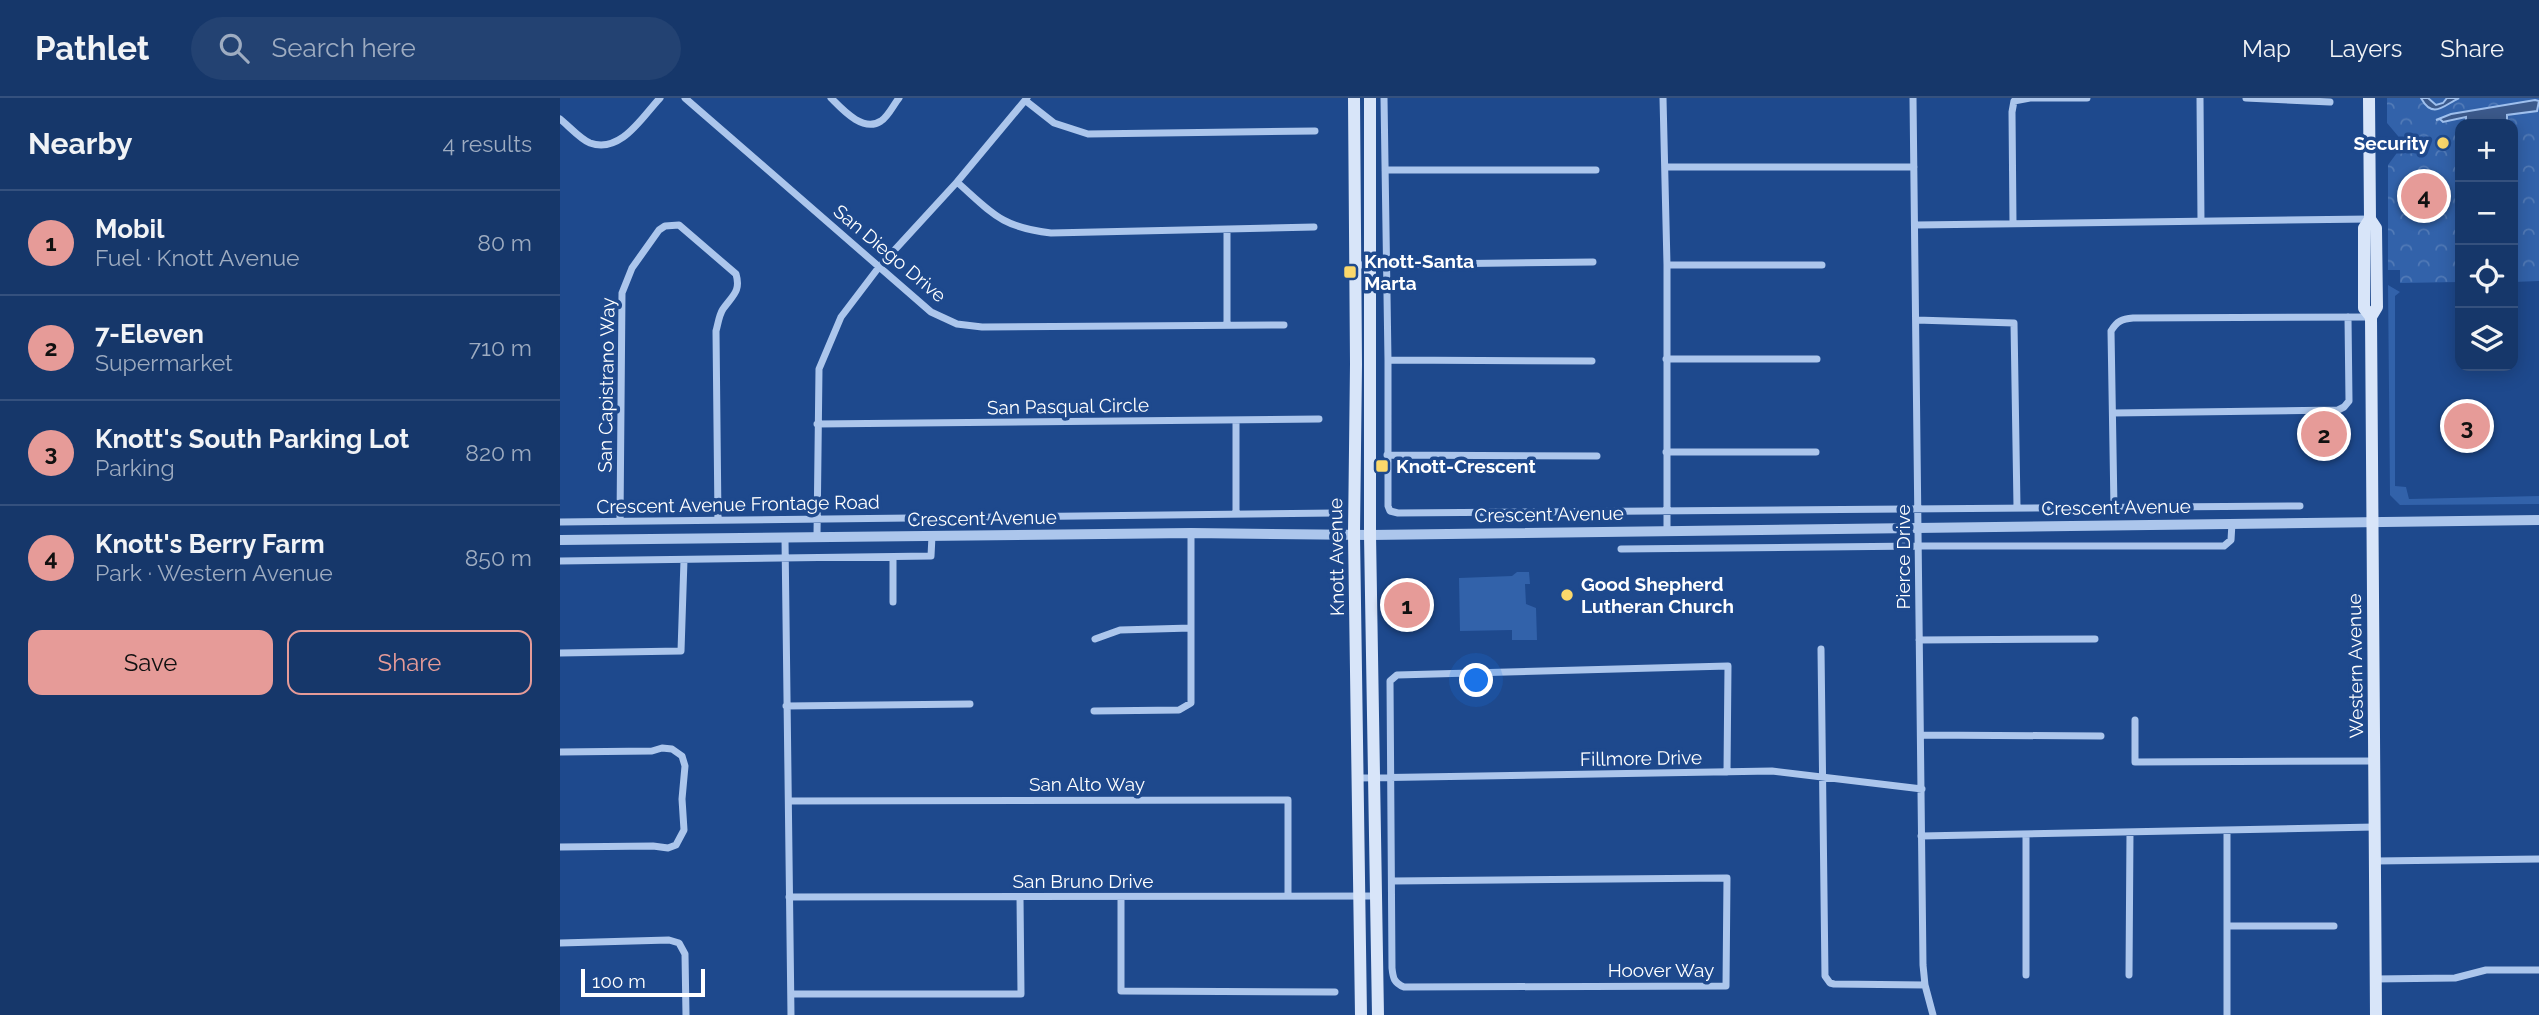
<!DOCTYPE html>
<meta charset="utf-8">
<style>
:root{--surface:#16376a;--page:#234272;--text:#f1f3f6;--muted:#9eacc1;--line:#35517e;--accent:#e69b98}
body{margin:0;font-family:Raleway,sans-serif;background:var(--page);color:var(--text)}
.controls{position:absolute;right:21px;top:21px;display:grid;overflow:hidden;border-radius:14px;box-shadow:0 4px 18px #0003}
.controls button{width:63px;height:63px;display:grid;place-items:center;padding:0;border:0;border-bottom:2px solid var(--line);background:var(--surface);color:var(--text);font:35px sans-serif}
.scale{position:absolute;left:21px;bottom:18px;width:124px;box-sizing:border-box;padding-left:7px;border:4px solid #fff;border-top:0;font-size:19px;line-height:24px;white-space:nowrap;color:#fff;-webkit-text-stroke:5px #1e498d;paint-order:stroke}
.you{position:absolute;left:917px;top:583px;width:24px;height:24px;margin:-18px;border:5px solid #fff;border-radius:50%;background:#1a73e8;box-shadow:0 0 0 10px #1a73e833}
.badge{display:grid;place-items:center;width:46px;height:46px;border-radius:50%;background:var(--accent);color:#111;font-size:23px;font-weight:700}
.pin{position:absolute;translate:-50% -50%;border:4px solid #fff;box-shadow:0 2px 7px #0006}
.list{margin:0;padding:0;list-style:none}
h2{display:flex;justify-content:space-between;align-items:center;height:91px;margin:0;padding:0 28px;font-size:30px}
h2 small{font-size:23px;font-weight:400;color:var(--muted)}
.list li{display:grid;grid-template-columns:46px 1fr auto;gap:21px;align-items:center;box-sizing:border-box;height:105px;padding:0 28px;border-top:2px solid var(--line)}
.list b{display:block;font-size:26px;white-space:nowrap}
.list p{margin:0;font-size:23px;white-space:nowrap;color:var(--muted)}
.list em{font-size:23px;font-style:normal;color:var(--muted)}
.actions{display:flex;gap:14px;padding:21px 28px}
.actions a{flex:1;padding:16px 0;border:2px solid var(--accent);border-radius:14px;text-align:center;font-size:24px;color:var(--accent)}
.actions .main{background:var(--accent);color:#111}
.icon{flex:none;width:38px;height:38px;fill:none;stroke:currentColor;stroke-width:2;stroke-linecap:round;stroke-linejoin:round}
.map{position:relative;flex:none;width:1979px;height:917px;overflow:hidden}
header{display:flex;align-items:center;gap:42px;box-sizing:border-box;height:98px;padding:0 35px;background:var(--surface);border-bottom:2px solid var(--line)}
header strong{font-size:33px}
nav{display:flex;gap:38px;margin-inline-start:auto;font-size:24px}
.search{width:490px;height:63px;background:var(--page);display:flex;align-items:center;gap:18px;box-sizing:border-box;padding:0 24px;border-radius:38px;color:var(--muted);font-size:26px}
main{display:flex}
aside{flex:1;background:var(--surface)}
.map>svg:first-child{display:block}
.green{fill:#3262aa}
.forest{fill:url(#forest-crowns)}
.water{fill:#3c5a8c;stroke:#9fc0ee;stroke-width:2}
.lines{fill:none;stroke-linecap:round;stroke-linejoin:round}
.minor{stroke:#acc6ec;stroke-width:7}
.tertiary{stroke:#acc6ec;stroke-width:10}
.secondary{stroke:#d8e5f9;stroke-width:12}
.poi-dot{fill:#fbd86b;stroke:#1e498d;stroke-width:2.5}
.labels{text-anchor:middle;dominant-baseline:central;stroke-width:7;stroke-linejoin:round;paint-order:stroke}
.poi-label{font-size:19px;font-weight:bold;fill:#fff;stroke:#1e498d;text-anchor:start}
.street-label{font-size:19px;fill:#fff;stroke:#1e498d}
</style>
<header>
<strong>Pathlet</strong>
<div class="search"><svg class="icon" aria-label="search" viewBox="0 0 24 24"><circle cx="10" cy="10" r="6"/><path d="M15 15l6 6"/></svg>Search here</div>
<nav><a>Map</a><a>Layers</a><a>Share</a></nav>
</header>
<main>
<aside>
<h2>Nearby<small>4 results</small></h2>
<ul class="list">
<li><span class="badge">1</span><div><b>Mobil</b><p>Fuel · Knott Avenue</p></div><em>80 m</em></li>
<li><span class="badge">2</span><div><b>7-Eleven</b><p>Supermarket</p></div><em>710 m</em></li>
<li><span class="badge">3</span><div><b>Knott's South Parking Lot</b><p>Parking</p></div><em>820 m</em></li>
<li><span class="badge">4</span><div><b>Knott's Berry Farm</b><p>Park · Western Avenue</p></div><em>850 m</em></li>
</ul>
<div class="actions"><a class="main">Save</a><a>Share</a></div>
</aside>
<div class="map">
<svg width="1979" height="917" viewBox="0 0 1979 917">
<defs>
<pattern id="forest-crowns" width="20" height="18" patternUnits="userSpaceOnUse" patternTransform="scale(1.75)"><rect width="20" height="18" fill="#3262aa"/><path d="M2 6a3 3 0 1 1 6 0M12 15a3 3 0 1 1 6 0" fill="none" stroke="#517ab7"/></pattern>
</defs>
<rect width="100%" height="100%" fill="#1e498d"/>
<!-- green -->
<path class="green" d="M 1828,187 L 1840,194 L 1835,198 L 1835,388 L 1846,389 L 1849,401 L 1979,398 L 1979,406 L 1840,407 L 1830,397 Z
M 957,474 L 969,474 L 970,486 L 965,486 L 966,506 L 976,510 L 977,542 L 952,542 L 952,532 L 900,533 L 899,480 L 952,478 Z"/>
<!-- forest -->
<path class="forest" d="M 1827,0 L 1979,0 L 1979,183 L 1953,184 L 1953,26 L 1900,26 L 1900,184 L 1840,185 L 1840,172 L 1828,172 L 1828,67 L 1839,52 L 1838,38 L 1827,25 Z"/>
<!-- water -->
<path class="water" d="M 1861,0 L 1868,0 L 1876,7 L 1883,5 L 1887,0 L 1899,0 C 1884,7 1873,22 1861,0 Z
M 1975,2 L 1979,3 L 1977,13 L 1947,17 L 1947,23 L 1944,26 L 1906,26 L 1906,19 L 1883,24 L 1880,21 L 1876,22 L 1891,16 Z"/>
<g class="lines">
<!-- minor -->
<path class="minor" d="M 125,0 L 371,214 L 397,226 L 422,229 L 724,227
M 271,0 C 282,11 303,35 321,23 C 328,19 334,6 339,0
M 824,0 L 828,262 L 828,408 L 830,413 L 838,415 L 1740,408
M 1103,0 L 1107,167 L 1107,431
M 1353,0 L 1363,867 L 1365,887 L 1373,917
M 1640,0 L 1641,123
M 1686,0 L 1770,4
M 466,3 L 494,25 L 528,36 L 755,33
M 0,21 C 9,28 20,41 30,45 C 61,56 82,19 100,0
M 1105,69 L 1354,69
M 825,72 L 1036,72
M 397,84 C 433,116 441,129 491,135 L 754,129
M 1453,125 L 1452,14 L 1454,3 L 1470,0 L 1527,0
M 1356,127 L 1810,121
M 667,132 L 667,226
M 795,167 L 1033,164
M 1107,167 L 1262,167
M 1356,222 L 1454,225 L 1457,409
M 1106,261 L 1257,261
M 828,262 L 1032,263
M 1553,315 L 1778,312 L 1784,309 L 1789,303 L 1788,219
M 257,326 L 759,321
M 1106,354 L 1256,354
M 827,357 L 1037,358
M 1554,410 L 1551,233 C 1557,223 1562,221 1573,220 L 1811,219
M 676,416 L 676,322
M 60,423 L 62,195 L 72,170 L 99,132 L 105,128 L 119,127 L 176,176 C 181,193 173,197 163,211 C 159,217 158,226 156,233 L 158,422
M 0,424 L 775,415
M 257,438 L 259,271 L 281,219 L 319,169 L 397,84 L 467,0
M 225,440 L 231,917
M 1061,451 L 1359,448 L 1664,448 L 1671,442 L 1672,425
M 333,460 L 333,504
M 0,463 L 371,458 L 372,438
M 535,541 L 560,532 L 631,530
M 1359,542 L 1535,541
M 1261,551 L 1265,878 L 1270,885 L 1274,886 L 1365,887
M 0,555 L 121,553 L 124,462
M 226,608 L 410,606
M 534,613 L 619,612 L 631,605 L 631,435
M 1575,622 L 1575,664 L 1815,663
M 1361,637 L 1541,638
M 0,654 L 92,653 L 102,650 L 112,651 L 122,658 L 125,668 L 122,701 L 124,732 L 116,747 L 108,750 L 93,748 L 0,749
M 799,680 L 1212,673 L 1362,691
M 229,703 L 728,702 L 728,798
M 1667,732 L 1667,917
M 1361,738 L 1815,729
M 1815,763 L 1979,761
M 833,783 L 1167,780 L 1166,888 L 844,889 C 834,885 833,880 832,870 L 830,583 L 837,577 L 1168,568 L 1167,674
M 229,799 L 817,798
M 561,799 L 561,893 L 775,894
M 1667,828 L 1774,828
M 0,845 L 109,842 L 119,845 L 125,856 L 126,917
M 1466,877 L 1466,736
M 1569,877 L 1570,734
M 1815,881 L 1895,880 L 1926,872 L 1979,872
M 231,896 L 461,896 L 460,799"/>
<!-- tertiary -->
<path class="tertiary" d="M 0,442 L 631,435 L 810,437 L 1979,422"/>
<!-- secondary -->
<path class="secondary" d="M 794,0 L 796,266 L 794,436 L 801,917
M 810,0 L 810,437 L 818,917
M 1809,0 L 1810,121 L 1816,130 L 1817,209 L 1811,219 L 1816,917
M 1810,121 L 1804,130 L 1804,210 L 1811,219"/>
</g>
<!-- markers -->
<g class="poi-dot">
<circle cx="1883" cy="45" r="7"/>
<rect x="783" y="167" width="14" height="14" rx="3.5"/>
<rect x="815" y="361" width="14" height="14" rx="3.5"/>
<circle cx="1007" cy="497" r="7"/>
</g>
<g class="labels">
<!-- poi labels -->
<g class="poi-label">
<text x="1869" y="45" text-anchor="end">Security</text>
<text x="804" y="163">Knott-Santa<tspan x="804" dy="22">Marta</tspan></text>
<text x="836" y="368">Knott-Crescent</text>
<text x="1021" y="486">Good Shepherd<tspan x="1021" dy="22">Lutheran Church</tspan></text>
</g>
<!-- street labels -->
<g class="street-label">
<text transform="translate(330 155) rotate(40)">San Diego Drive</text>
<text transform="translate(46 287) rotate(-89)">San Capistrano Way</text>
<text transform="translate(508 308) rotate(-1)">San Pasqual Circle</text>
<text transform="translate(178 406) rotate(-1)">Crescent Avenue Frontage Road</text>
<text transform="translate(1556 409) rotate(-1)">Crescent Avenue</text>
<text transform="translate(989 416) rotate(-1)">Crescent Avenue</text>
<text transform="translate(422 420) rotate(-1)">Crescent Avenue</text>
<text transform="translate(776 459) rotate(-91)">Knott Avenue</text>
<text transform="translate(1343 459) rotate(-90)">Pierce Drive</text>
<text transform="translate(1795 568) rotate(-91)">Western Avenue</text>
<text transform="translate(1081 660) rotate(-1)">Fillmore Drive</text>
<text x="527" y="686">San Alto Way</text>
<text x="523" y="783">San Bruno Drive</text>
<text x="1101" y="872">Hoover Way</text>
</g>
</g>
</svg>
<div class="controls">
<button>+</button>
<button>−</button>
<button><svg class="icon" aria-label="locate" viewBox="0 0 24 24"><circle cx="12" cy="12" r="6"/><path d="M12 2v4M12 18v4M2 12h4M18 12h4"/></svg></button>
<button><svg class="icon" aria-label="layers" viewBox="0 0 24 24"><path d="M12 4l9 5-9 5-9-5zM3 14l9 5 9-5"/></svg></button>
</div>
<div class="scale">100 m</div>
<div class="you"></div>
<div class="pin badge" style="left:847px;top:507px">1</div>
<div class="pin badge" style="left:1764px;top:336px">2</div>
<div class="pin badge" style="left:1907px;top:328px">3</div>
<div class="pin badge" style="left:1864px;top:98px">4</div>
</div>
</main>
